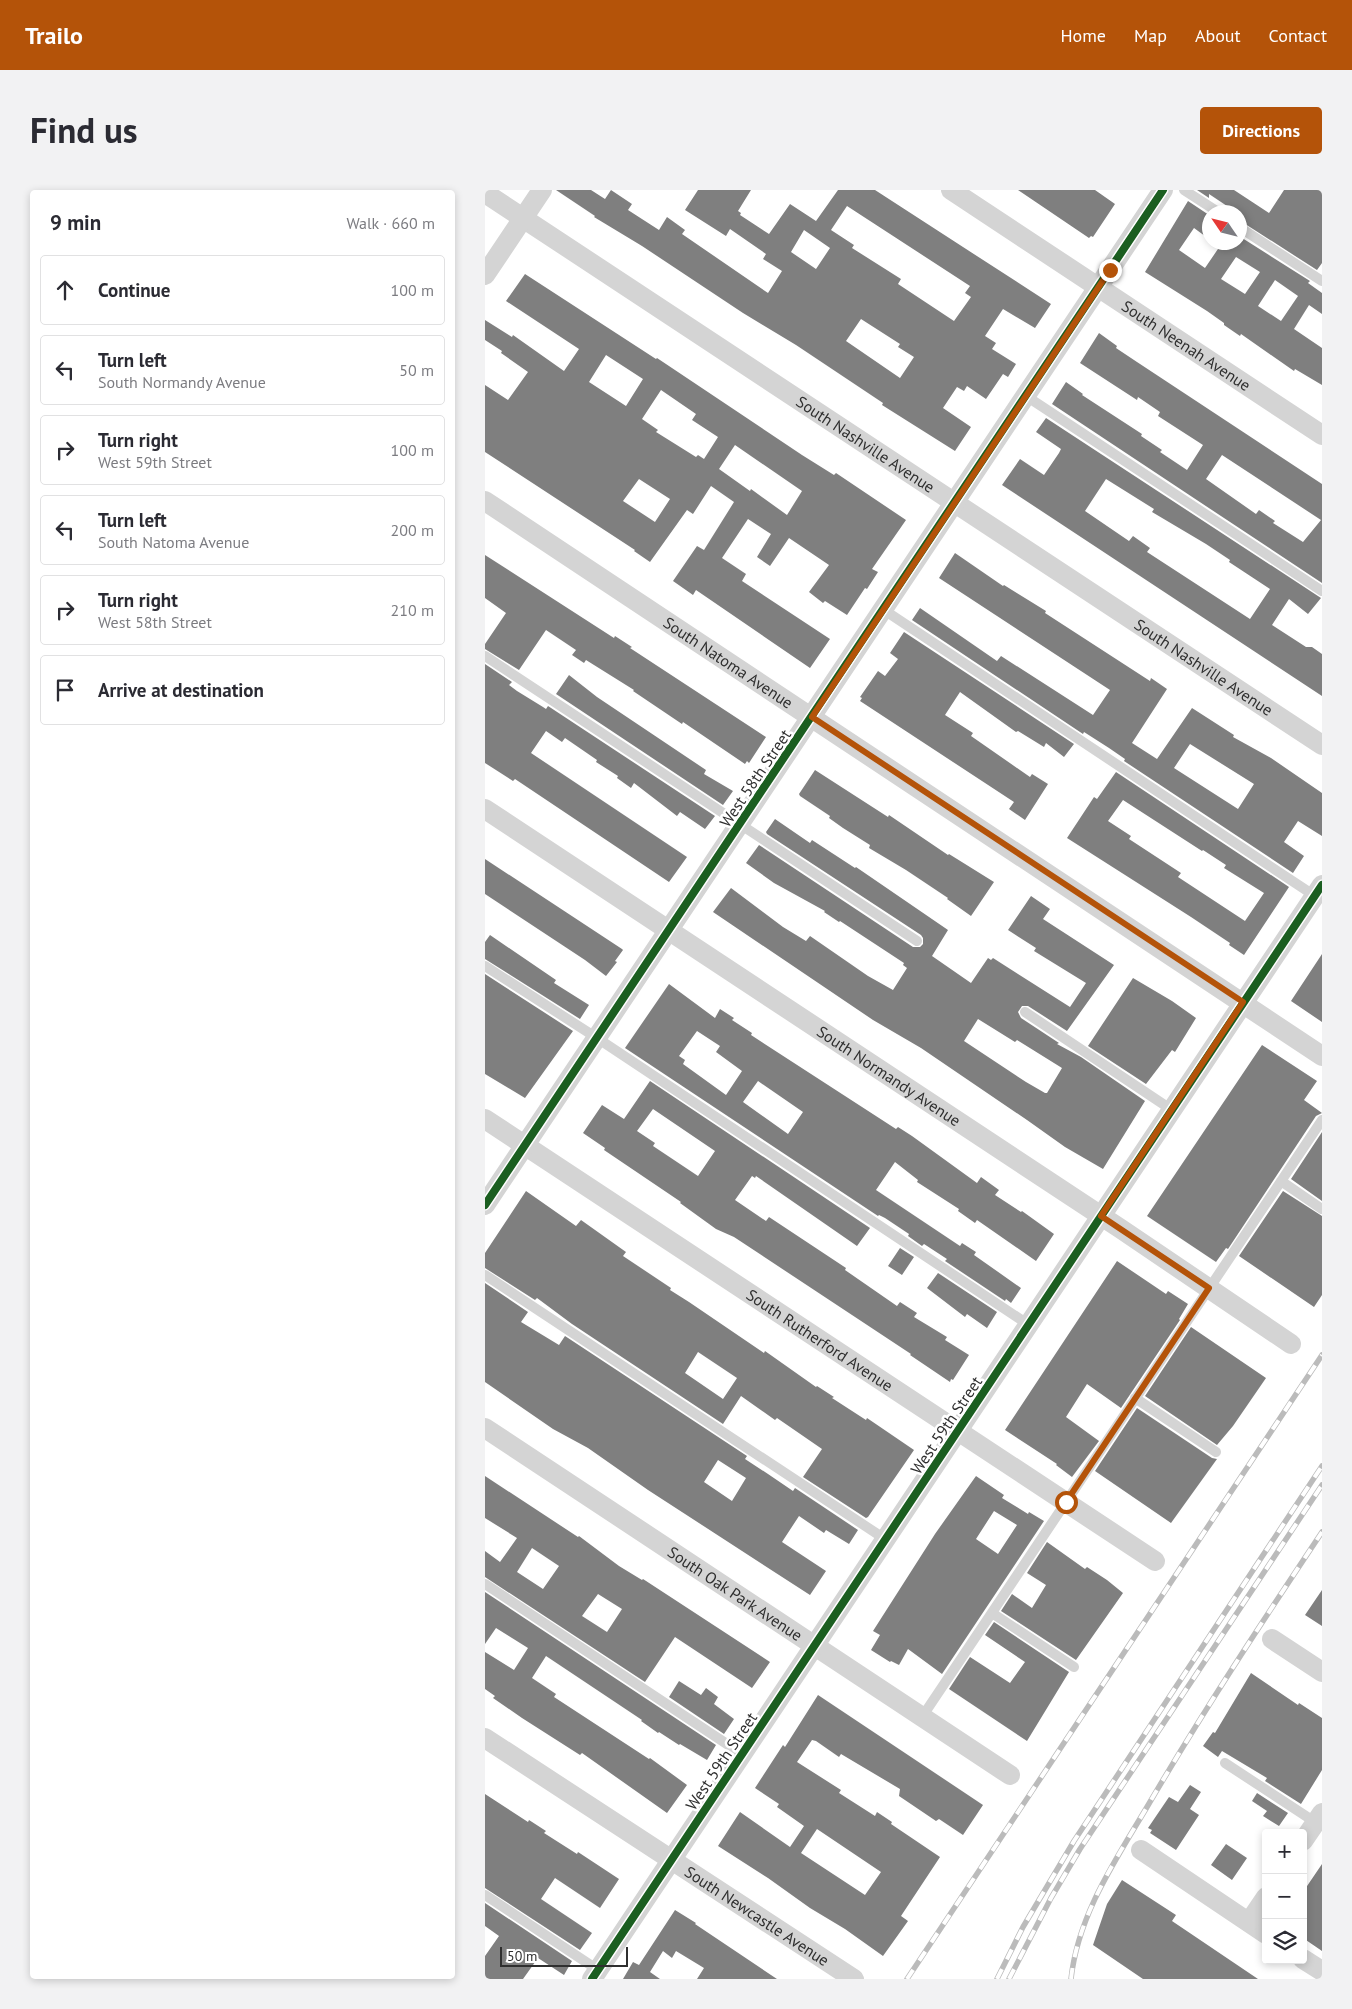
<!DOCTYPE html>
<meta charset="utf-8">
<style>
:root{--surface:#fff;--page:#f2f2f3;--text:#2b2b33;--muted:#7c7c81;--line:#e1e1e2;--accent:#b45309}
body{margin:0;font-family:"PT Sans",sans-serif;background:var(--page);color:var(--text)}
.controls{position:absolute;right:15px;bottom:15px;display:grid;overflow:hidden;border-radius:5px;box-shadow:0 2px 8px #0003}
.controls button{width:45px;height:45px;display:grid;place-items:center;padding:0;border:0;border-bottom:1px solid var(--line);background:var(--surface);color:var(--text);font:25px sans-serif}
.compass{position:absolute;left:717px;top:15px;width:45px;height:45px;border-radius:50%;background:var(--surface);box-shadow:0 2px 8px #0003;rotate:305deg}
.scale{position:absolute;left:15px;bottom:12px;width:128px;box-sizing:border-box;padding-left:5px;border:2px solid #2f2f2f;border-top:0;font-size:14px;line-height:18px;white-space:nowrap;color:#2f2f2f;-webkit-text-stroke:4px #fff;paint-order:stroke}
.stop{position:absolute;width:15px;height:15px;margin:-11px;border:4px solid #b45309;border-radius:50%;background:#fff}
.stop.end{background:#b45309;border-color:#fff;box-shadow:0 1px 5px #0008}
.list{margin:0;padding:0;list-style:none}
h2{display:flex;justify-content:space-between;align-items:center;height:65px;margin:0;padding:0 20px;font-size:21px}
h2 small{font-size:16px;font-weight:400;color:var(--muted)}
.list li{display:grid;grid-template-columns:32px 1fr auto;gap:15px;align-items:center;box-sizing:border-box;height:70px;margin:0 10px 10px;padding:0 10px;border:1px solid var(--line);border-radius:5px}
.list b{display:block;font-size:19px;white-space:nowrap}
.list p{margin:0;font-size:16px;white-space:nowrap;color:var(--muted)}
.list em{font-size:16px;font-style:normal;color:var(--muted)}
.icon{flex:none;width:28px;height:28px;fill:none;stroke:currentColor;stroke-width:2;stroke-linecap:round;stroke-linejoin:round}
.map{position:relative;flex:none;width:837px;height:1789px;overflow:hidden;border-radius:5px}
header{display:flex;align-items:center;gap:30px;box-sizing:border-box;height:70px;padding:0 25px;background:var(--accent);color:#fff}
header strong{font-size:24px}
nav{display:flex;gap:28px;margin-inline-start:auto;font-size:18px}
.intro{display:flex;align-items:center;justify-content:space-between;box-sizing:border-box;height:120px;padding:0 30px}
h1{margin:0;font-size:35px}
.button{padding:12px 22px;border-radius:5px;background:var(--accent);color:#fff;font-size:18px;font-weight:700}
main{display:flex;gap:30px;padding:0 30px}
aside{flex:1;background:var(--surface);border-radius:5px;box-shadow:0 2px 8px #0003}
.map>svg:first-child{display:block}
.building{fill:#7f7f7f;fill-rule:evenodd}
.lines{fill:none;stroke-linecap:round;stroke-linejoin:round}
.service{stroke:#d4d4d4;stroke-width:10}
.minor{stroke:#d4d4d4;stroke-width:20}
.rail-casing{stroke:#bbb;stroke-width:5.5}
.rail{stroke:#fff;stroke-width:4;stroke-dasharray:11;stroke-linecap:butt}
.cycleway-casing{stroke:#fff;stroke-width:11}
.cycleway{stroke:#1b5e20;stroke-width:8}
.route{stroke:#b45309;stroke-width:6}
.labels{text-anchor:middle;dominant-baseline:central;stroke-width:5;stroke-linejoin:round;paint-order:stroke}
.street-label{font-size:16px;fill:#2f2f2f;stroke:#fff}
</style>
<header>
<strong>Trailo</strong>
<nav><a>Home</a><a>Map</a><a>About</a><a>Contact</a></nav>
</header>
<div class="intro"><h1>Find us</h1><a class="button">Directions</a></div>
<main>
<aside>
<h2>9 min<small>Walk · 660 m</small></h2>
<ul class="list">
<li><svg class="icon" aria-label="ahead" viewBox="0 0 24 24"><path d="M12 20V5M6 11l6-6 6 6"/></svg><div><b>Continue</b></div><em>100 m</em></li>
<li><svg class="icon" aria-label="left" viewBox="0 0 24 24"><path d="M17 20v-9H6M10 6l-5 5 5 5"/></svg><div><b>Turn left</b><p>South Normandy Avenue</p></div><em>50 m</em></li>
<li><svg class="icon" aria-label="right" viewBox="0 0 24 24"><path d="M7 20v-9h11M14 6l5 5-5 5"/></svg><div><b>Turn right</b><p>West 59th Street</p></div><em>100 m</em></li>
<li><svg class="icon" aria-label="left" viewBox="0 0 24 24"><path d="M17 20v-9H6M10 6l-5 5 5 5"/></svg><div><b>Turn left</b><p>South Natoma Avenue</p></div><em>200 m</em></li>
<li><svg class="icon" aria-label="right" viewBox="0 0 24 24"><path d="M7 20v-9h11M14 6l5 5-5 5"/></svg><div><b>Turn right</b><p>West 58th Street</p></div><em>210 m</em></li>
<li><svg class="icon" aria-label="arrive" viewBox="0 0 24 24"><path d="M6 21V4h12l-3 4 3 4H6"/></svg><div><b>Arrive at destination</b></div></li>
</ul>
</aside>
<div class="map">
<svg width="837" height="1789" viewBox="0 0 837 1789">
<rect width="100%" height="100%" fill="#fff"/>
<!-- building -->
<path class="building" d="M 71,0 L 106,0 L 120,9 L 126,0 L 147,14 L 143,20 L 174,40 L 182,27 L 200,40 L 197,44 L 283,103 L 297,81 L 278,69 L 281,64 L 245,39 L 241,46 L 200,20 L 213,0 L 266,0 L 253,21 L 256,23 L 255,25 L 284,44 L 305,14 L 331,31 L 353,0 L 390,0 L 566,114 L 550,138 L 518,119 L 500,146 L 511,153 L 507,159 L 531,174 L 523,187 L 518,184 L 501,209 L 482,196 L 479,201 L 472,197 L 458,218 L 486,237 L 470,261 L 397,215 L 398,213 L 311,155 L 258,123 L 157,56 L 109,27 L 110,26 ZM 362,16 L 485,96 L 480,103 L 486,107 L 469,131 L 413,94 L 416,89 L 367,58 L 369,55 L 346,40 ZM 319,40 L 345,58 L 331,79 L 306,62 ZM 376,129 L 415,154 L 413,157 L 429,167 L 415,188 L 361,151 Z
M 533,0 L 610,0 L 630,14 L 608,47 L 606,46 L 604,48 Z
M 712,0 L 749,0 L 784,23 L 799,0 L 837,0 L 837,73 L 832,80 L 754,30 L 756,26 L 754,22 L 751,22 L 724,4 L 724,8 Z
M 703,11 L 724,25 L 724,49 L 709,38 L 694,60 L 720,78 L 735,56 L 729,52 L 754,52 L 754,46 L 825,91 L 823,93 L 837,103 L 837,124 L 824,115 L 809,139 L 837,158 L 837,195 L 810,179 L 809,181 L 756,144 L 755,146 L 739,135 L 739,133 L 722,121 L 660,82 ZM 751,67 L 775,82 L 760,104 L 736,89 ZM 790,90 L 813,106 L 796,131 L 773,116 Z
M 40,84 L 171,169 L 172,168 L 317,265 L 349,285 L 351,283 L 421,330 L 387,379 L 393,382 L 382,399 L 380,398 L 362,425 L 340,411 L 338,413 L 324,402 L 344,375 L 304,348 L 285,376 L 272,367 L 286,344 L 263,329 L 237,368 L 261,384 L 257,391 L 345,449 L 325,478 L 211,400 L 208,405 L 188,391 L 212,356 L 219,360 L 249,312 L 226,296 L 208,324 L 202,320 L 165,372 L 149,361 L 150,360 L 0,262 L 0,195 L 23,210 L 43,182 L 16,163 L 17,161 L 0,150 L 0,130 L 27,147 L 28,145 L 79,181 L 94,159 L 21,111 ZM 121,165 L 158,189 L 141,216 L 104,192 ZM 176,200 L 211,224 L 207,230 L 233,247 L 219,269 L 213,265 L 211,267 L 171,242 L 173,240 L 157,229 ZM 250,255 L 317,301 L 302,325 L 266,299 L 265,301 L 234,279 ZM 154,289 L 185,309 L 170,332 L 138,311 Z
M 614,143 L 632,156 L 631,158 L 652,172 L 837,294 L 837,393 L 567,214 L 581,192 L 598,204 L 597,205 L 657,244 L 656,246 L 677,260 L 675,262 L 702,280 L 718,255 L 673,226 L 675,222 L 653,207 L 652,210 L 595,173 ZM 737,265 L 836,330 L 818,352 L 788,333 L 790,331 L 774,320 L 771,324 L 721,289 Z
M 561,228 L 836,408 L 823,424 L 804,409 L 787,435 L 821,457 L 827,457 L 837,464 L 837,506 L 517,295 L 535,269 L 559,285 L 574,263 L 576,259 L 551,242 ZM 621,289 L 669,319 L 667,322 L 721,354 L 745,370 L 744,372 L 785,399 L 765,429 L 662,362 L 665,358 L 648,346 L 644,351 L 600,321 Z
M 470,363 L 518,396 L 519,395 L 561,421 L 560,423 L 665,491 L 666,488 L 682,499 L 647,553 L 672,569 L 707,518 L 749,545 L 748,547 L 786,568 L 837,603 L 837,646 L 813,631 L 799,652 L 819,666 L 808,683 L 639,571 L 640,569 L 624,558 L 599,542 L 598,544 L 427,430 L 435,418 L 512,471 L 516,466 L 608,525 L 625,500 L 454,388 ZM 705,554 L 769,594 L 753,619 L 689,578 Z
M 0,365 L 129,448 L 130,446 L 147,457 L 145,458 L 281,547 L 264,573 L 262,571 L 260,574 L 198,532 L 197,534 L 148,501 L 149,500 L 101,470 L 99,473 L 87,465 L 91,460 L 61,440 L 34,480 L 0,459 L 0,454 L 21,423 L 0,408 Z
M 419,442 L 589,554 L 579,567 L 561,553 L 559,557 L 533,541 L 531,542 L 475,502 L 460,525 L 488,543 L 486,546 L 545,587 L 547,584 L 563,594 L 540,630 L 524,619 L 529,612 L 375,511 L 377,508 L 375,507 L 393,481 L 400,486 L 413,469 L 405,463 Z
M 0,474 L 27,492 L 24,495 L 32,501 L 58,517 L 61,519 L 63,516 L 230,626 L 220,639 L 195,622 L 192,626 L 149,593 L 146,598 L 132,588 L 133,586 L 111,572 L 112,570 L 80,548 L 77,552 L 61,541 L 46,563 L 202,667 L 184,692 L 30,589 L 28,591 L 0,573 Z
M 84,485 L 112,507 L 221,580 L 219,584 L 248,601 L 238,615 L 71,504 Z
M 330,580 L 403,627 L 404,625 L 463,665 L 464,664 L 509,692 L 486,726 L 462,709 L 463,708 L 421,680 L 384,658 L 385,655 L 358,638 L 344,628 L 345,626 L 315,606 L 314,604 Z
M 631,582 L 804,697 L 759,765 L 744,755 L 745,753 L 706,727 L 582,648 L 609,607 L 612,609 ZM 638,610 L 717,661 L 718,660 L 741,675 L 739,678 L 779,703 L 760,731 L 693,687 L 696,683 L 644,649 L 646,646 L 623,631 Z
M 290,629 L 325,653 L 327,650 L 370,678 L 371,677 L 463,740 L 447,766 L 486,793 L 503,768 L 506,770 L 508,768 L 585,817 L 601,793 L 549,761 L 551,758 L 523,740 L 546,706 L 565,719 L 558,729 L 629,775 L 582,841 L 543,816 L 537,816 L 533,822 L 536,828 L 574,853 L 572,854 L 596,867 L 660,911 L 618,979 L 580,957 L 542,930 L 436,858 L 388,830 L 228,722 L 246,698 L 298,737 L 321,751 L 325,746 L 383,786 L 408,800 L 422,778 L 418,775 L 419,773 L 355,731 L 354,732 L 339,722 L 340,721 L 289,693 L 261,673 L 274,655 L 428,757 L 435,757 L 438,754 L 438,748 L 436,745 L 282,644 L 281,642 ZM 493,829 L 530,852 L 532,850 L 577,878 L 562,903 L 560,903 L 541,892 L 479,851 Z
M 0,669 L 137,759 L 138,760 L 130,771 L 132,772 L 121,786 L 100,770 L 0,704 Z
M 5,745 L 71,790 L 69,793 L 104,815 L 95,829 L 0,769 L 0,752 Z
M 837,764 L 837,832 L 806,811 Z
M 0,784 L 88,841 L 40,908 L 0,884 Z
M 648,788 L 687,811 L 711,828 L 690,862 L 687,860 L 661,894 L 603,856 Z
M 184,794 L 230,828 L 235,819 L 249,828 L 247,830 L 267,843 L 266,845 L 411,939 L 413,937 L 427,946 L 492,993 L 496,987 L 514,1000 L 510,1005 L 536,1022 L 537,1021 L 569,1044 L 551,1071 L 492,1030 L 490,1033 L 473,1021 L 474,1019 L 432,992 L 433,990 L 410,972 L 391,1000 L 475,1056 L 477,1053 L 491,1062 L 489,1065 L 536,1098 L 526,1113 L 521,1109 L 520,1111 L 460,1071 L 462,1069 L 439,1054 L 437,1056 L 423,1046 L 424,1044 L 400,1028 L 394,1025 L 393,1026 L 140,858 ZM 212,841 L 235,856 L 231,862 L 257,881 L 241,905 L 198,874 L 200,870 L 194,866 ZM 273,891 L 318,922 L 303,944 L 258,912 Z
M 777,855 L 832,891 L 819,910 L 837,923 L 831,926 L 743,1059 L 741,1058 L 731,1072 L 662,1026 Z
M 165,891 L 385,1038 L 372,1056 L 271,986 L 270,988 L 267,986 L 250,1010 L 281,1031 L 284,1027 L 358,1076 L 361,1078 L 360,1080 L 412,1116 L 415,1112 L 432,1123 L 429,1127 L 462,1147 L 460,1150 L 484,1165 L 468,1190 L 466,1189 L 465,1192 L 425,1165 L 426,1164 L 249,1047 L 231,1039 L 195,1013 L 196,1012 L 119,960 L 120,958 L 98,943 L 117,915 L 139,929 ZM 168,919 L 230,961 L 213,986 L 168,956 L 170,953 L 152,941 Z
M 837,942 L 837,1011 L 806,989 Z
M 41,1001 L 91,1036 L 96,1030 L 141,1062 L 138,1066 L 186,1098 L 185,1100 L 204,1112 L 279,1163 L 280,1161 L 331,1197 L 332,1196 L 349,1207 L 347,1208 L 381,1230 L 382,1228 L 429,1260 L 383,1327 L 381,1328 L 318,1287 L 337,1259 L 292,1228 L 290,1230 L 256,1206 L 238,1234 L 87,1134 L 52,1108 L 50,1110 L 0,1078 L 0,1063 ZM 213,1162 L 252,1188 L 238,1209 L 200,1183 Z
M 798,1001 L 837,1026 L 837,1105 L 829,1117 L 754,1066 Z
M 415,1058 L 429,1067 L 417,1085 L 403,1076 Z
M 632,1071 L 681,1104 L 683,1101 L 703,1114 L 694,1129 L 695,1130 L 636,1218 L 602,1194 L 581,1227 L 614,1251 L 587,1287 L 571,1275 L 572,1274 L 520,1240 Z
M 453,1083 L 512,1122 L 502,1138 L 482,1124 L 480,1127 L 442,1098 Z
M 0,1093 L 43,1122 L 36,1132 L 74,1155 L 80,1146 L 262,1266 L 260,1269 L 283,1284 L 308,1301 L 310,1298 L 373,1340 L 364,1354 L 341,1340 L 339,1343 L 314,1326 L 297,1352 L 341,1381 L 325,1405 L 163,1300 L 103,1258 L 68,1239 L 0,1192 ZM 233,1270 L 261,1288 L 247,1311 L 219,1292 Z
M 706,1137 L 781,1188 L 748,1236 L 732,1255 L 660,1206 Z
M 652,1218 L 727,1268 L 732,1269 L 686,1333 L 610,1281 Z
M 0,1286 L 93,1347 L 94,1346 L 134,1376 L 157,1390 L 158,1389 L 285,1472 L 267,1498 L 190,1447 L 160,1492 L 0,1387 L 0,1361 L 15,1372 L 32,1348 L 0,1328 ZM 47,1358 L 74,1376 L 58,1399 L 32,1382 ZM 113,1404 L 137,1419 L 122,1442 L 97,1426 Z
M 491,1286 L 519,1305 L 517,1308 L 543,1324 L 544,1322 L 559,1331 L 457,1484 L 423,1459 L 414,1475 L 406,1471 L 405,1472 L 386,1460 L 395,1445 L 388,1441 L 450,1344 ZM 509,1321 L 532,1335 L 513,1364 L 491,1349 Z
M 562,1352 L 600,1379 L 602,1377 L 622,1390 L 638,1403 L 591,1470 L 516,1421 L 527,1404 L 547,1418 L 561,1395 L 542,1383 Z
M 837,1400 L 837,1436 L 820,1425 Z
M 0,1402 L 231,1555 L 222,1570 L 195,1554 L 194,1555 L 174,1542 L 173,1543 L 156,1531 L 157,1530 L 61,1466 L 47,1488 L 71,1504 L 69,1507 L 164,1569 L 165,1568 L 202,1595 L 182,1623 L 97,1563 L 95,1565 L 37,1528 L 8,1508 L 10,1506 L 0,1499 L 0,1462 L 29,1480 L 43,1458 L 11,1438 L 0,1454 Z
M 509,1432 L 584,1482 L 542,1551 L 464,1499 L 485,1467 L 525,1493 L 540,1472 L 500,1445 Z
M 766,1483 L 813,1515 L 814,1513 L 837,1528 L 837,1580 L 816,1614 L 780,1591 L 782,1588 L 737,1561 L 733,1567 L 718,1556 L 728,1542 L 730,1543 Z
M 194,1491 L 216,1505 L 221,1498 L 233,1507 L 229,1514 L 249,1529 L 239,1544 L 184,1507 Z
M 333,1505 L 498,1615 L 478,1645 L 454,1629 L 451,1631 L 414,1606 L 415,1599 L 356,1564 L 354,1567 L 331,1551 L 327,1550 L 312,1572 L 356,1600 L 354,1603 L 390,1626 L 392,1622 L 407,1632 L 406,1634 L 455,1667 L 416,1726 L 423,1731 L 398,1766 L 360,1739 L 325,1718 L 283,1688 L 233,1656 L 255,1622 L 305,1657 L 319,1636 L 292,1617 L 294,1614 L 270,1598 L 298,1555 L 300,1557 ZM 332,1639 L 396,1682 L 380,1705 L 316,1663 Z
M 705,1595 L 716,1602 L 705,1619 L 714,1625 L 691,1660 L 665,1643 L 667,1640 L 663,1638 L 684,1607 L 693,1612 Z
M 772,1603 L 803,1623 L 794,1636 L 778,1626 L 782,1621 L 767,1611 Z
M 0,1604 L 43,1632 L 44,1630 L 61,1641 L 59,1643 L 92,1664 L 93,1662 L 134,1689 L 115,1718 L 70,1688 L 56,1709 L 107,1743 L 95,1760 L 0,1698 Z
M 741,1654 L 762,1668 L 747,1690 L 726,1675 Z
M 837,1674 L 837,1761 L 818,1748 L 818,1702 Z
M 637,1690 L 691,1725 L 687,1731 L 773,1789 L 658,1789 L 608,1755 L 622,1714 Z
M 0,1713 L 87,1771 L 79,1785 L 53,1768 L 38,1789 L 0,1789 L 0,1766 L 14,1746 L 0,1736 Z
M 190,1720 L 211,1733 L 210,1734 L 292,1789 L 212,1789 L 219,1778 L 191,1761 L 187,1768 L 178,1761 L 165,1782 L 175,1789 L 138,1789 L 148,1772 L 154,1775 Z"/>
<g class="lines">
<!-- service -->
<path class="service" d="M 699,0 L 733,22
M 754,37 L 837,91
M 541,206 L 837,401
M 399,420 L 830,706
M 0,466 L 432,751
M 0,776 L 112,848 L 544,1135
M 540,822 L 687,920
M 796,991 L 837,1019
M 0,1085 L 400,1349
M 650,1208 L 731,1262
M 0,1394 L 257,1564
M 507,1423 L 589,1477
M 437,1527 L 837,930
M 740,1573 L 833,1634
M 0,1705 L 113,1780"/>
<!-- minor -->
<g class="minor">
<path id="s1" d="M 466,0 L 837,245"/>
<path id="s2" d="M 0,3 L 837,555"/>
<path d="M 0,85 L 57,0"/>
<path id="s3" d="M 0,311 L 837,866"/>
<path id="s4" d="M 0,619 L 636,1039 L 806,1154"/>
<path id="s5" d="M 0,929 L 670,1371"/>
<path d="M 0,1015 L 678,0"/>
<path id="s6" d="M 0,1238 L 525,1585"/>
<path d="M 787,1449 L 837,1482"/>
<path id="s7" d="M 0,1548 L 369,1789"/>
<path d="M 818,1651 L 837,1623"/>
<path d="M 656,1660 L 781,1744"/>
<path d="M 764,1732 L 781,1707"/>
<path d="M 818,1769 L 837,1781"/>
<path d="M 107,1789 L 837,695"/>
</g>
<defs>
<path id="rail" d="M 422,1789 L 837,1165
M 512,1789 L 538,1737 L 589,1651 L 837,1276
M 524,1789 L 566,1708 L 595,1659 L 837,1295
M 586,1789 C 593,1725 630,1671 662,1617 C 717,1523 777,1432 837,1342"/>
</defs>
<!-- rail casing -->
<use href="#rail" class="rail-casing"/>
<!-- rail -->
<use href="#rail" class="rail"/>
<defs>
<path id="cycleway" d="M 0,1015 L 678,0
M 107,1789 L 837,695"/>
</defs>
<!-- cycleway casing -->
<use href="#cycleway" class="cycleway-casing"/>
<!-- cycleway -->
<use href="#cycleway" class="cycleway"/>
</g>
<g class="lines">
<!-- route -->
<path class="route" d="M 581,1312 L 724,1098 L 616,1026 L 758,812 L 327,527 L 625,80"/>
</g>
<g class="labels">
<!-- street labels -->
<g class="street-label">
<text stroke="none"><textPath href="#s1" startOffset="282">South Neenah Avenue</textPath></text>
<text stroke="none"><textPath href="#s2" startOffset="456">South Nashville Avenue</textPath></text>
<text stroke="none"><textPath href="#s3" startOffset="292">South Natoma Avenue</textPath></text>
<text stroke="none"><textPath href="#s2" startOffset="861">South Nashville Avenue</textPath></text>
<text transform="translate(270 588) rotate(-56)">West 58th Street</text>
<text stroke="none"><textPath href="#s4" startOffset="484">South Normandy Avenue</textPath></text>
<text stroke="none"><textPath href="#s5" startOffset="401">South Rutherford Avenue</textPath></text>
<text transform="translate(461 1235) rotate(-56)">West 59th Street</text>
<text stroke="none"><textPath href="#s6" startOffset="300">South Oak Park Avenue</textPath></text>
<text transform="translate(236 1571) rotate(-56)">West 59th Street</text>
<text stroke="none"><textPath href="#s7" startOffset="325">South Newcastle Avenue</textPath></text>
</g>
</g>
</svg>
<div class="controls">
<button>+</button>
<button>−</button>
<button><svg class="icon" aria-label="layers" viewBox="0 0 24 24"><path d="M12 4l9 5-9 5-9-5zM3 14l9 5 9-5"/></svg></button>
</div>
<svg class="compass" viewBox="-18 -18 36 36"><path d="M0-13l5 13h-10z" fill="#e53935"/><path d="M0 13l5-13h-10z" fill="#7c7c81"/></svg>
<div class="scale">50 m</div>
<div class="stop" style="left:581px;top:1312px"></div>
<div class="stop end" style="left:625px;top:80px"></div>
</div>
</main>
